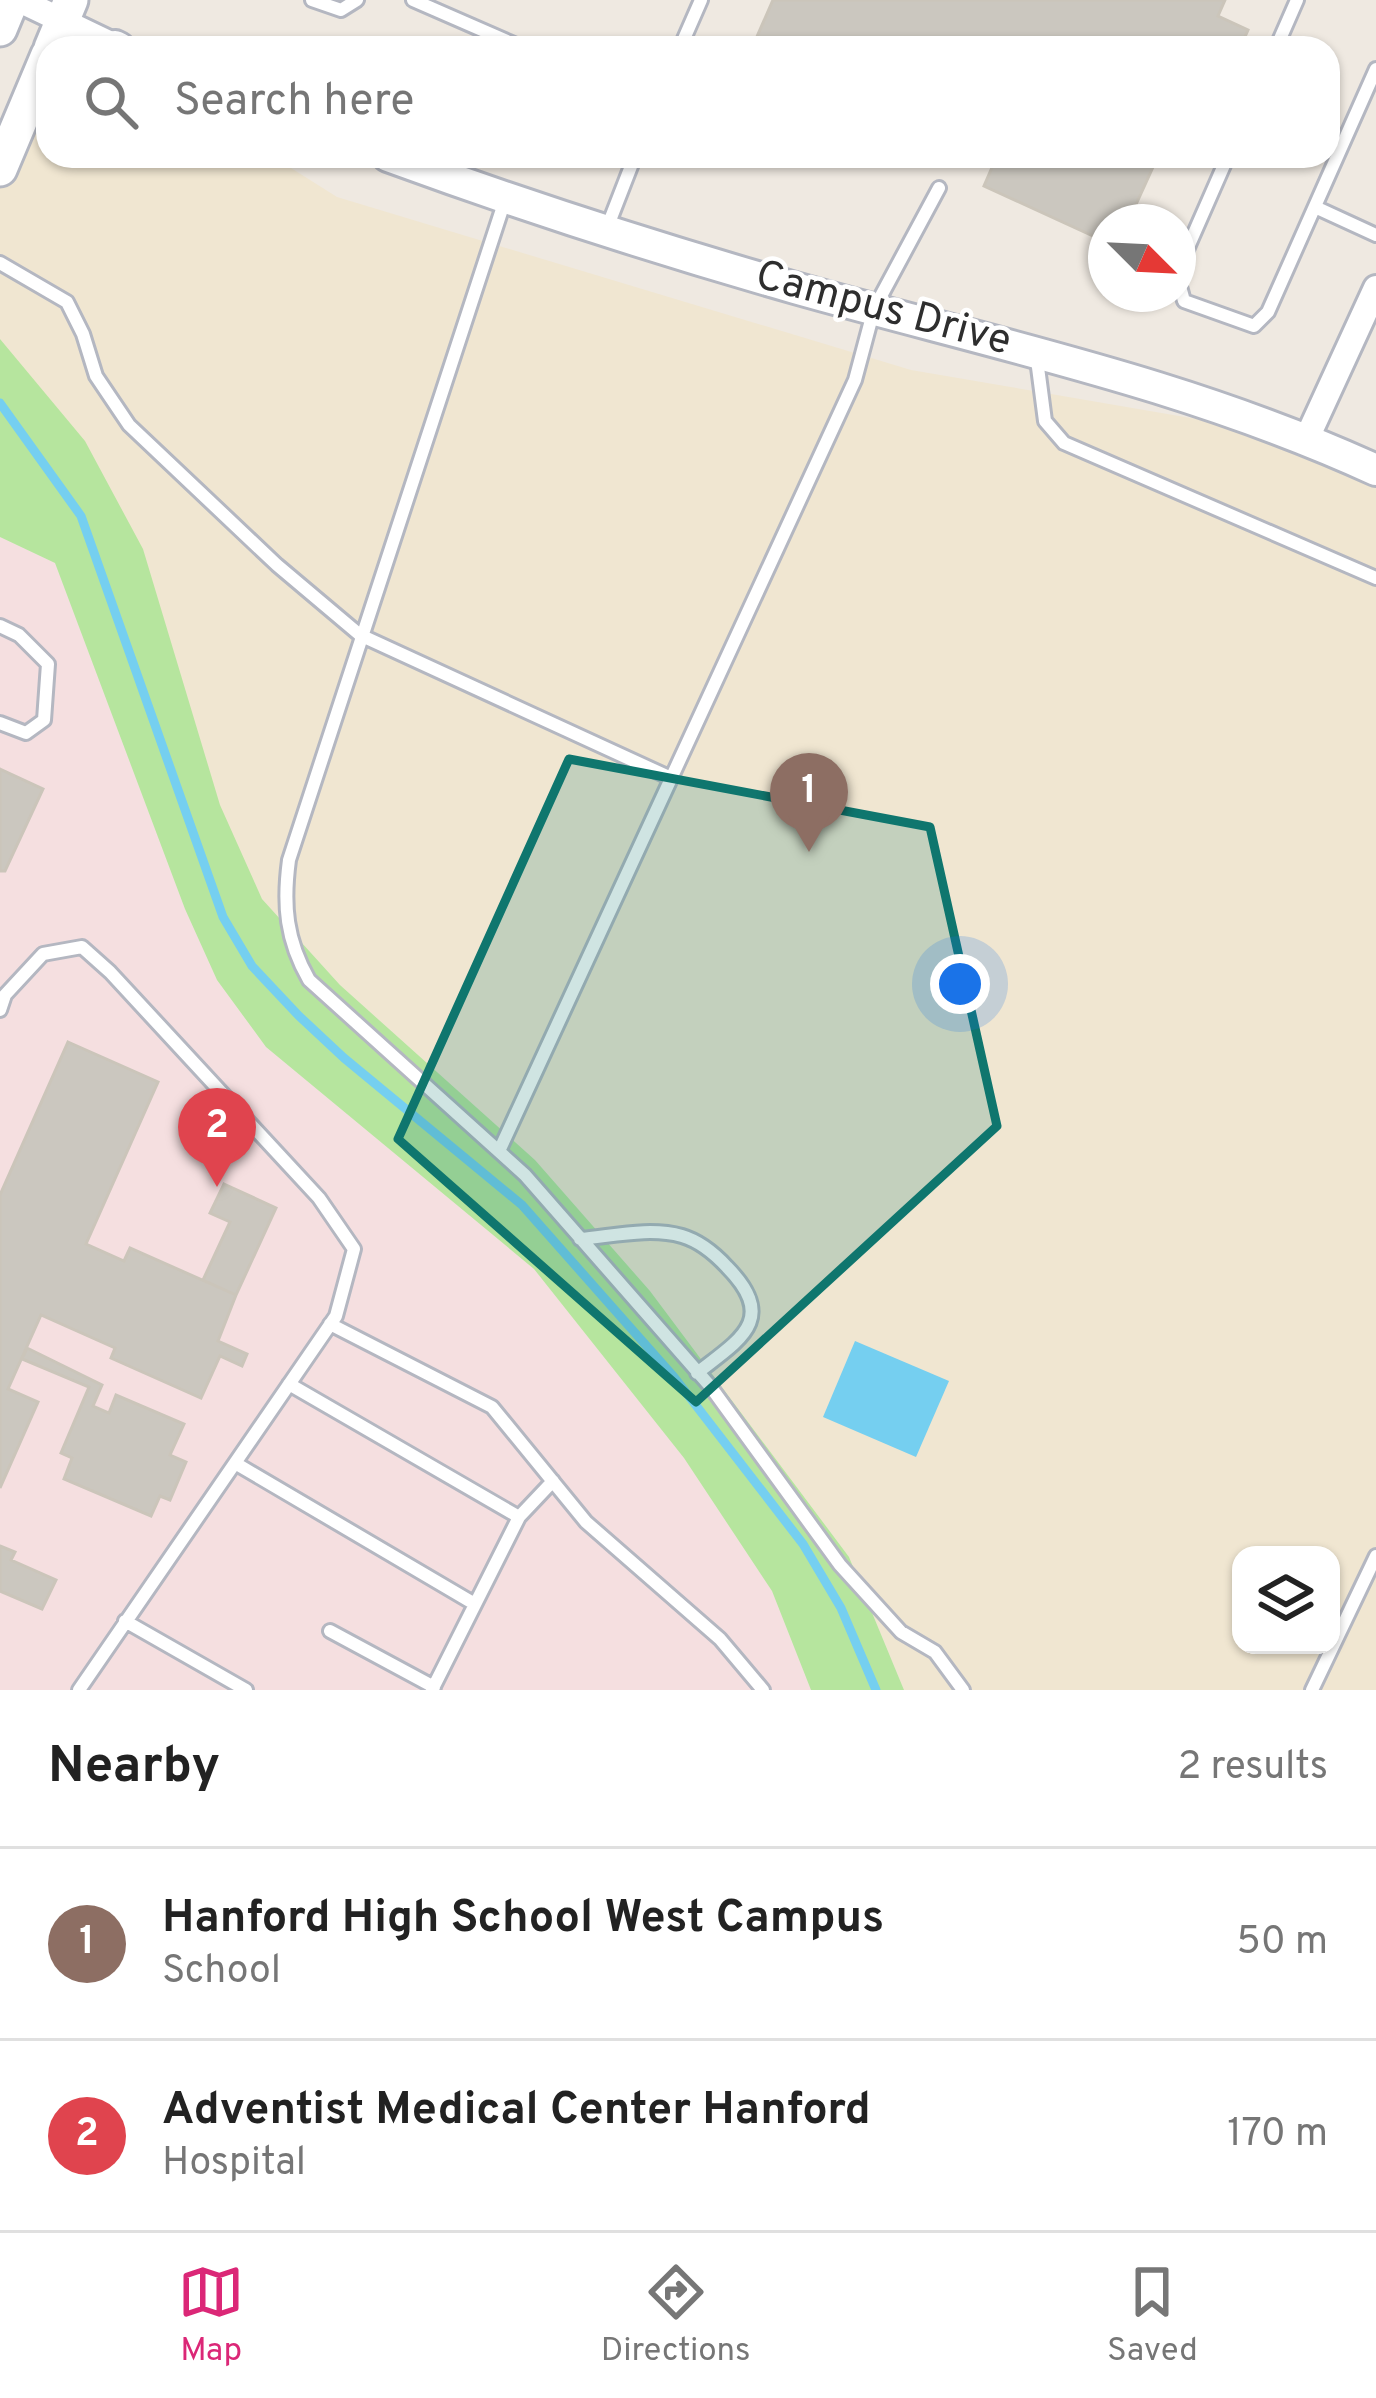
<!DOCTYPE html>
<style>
:root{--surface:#fff;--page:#f6f6f6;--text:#222;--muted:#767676;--line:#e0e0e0;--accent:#db2777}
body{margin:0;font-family:Overpass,sans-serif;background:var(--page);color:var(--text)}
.controls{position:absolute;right:36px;bottom:36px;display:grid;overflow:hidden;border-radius:24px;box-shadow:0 3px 9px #0004}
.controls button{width:108px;height:108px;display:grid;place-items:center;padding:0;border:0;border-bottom:3px solid var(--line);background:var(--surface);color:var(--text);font:60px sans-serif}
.compass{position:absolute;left:1088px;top:204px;width:108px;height:108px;border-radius:50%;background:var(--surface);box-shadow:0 3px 9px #0004;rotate:114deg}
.you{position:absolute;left:960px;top:984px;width:42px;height:42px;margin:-30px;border:9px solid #fff;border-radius:50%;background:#1a73e8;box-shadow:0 0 0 18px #1a73e833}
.badge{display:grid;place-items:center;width:78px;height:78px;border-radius:50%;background:var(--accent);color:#fff;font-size:39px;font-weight:700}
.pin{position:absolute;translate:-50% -99px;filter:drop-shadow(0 3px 6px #0008)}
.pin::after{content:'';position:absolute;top:63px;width:42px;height:36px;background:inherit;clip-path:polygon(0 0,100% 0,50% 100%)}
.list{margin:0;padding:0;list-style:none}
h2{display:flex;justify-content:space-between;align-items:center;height:156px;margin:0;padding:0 48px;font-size:51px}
h2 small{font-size:39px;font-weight:400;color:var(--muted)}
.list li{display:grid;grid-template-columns:78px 1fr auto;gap:36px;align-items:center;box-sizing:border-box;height:192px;padding:0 48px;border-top:3px solid var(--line)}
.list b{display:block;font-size:45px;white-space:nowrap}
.list p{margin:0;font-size:39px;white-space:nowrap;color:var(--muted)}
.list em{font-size:39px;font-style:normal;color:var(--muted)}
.icon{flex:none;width:66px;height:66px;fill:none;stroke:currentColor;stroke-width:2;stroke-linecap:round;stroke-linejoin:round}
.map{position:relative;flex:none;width:1376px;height:1690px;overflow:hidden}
.search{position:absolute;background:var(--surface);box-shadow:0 3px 9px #0004;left:36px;right:36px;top:36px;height:132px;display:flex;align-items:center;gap:30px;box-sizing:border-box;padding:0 42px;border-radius:36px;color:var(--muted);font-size:45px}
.sheet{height:540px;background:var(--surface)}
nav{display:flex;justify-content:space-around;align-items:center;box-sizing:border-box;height:168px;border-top:3px solid var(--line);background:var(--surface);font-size:33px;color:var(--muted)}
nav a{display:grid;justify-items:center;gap:6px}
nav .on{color:var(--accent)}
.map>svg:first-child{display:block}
.education{fill:#f0e6d1;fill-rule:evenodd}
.medical{fill:#f5dfe0}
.green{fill:#b6e59e}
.water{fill:#75cff0}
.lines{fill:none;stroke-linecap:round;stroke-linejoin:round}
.stream{stroke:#75cff0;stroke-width:9}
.building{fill:#cbc7bf;stroke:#cbc5ba;stroke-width:3}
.service-casing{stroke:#b4b7c1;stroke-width:18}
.minor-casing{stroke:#b4b7c1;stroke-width:30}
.tertiary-casing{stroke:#b4b7c1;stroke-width:36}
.secondary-casing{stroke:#b4b7c1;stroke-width:39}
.service{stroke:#fff;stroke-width:12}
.minor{stroke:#fff;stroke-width:24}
.tertiary{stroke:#fff;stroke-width:30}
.secondary{stroke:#fff;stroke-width:33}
.marked{fill:#0f766e;fill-opacity:0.2;stroke:#0f766e;stroke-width:9;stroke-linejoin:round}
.labels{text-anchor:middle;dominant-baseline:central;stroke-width:9;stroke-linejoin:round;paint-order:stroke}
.street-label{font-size:42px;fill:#2e2e2e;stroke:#fff}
</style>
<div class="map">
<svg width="1376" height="1690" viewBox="0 0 1376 1690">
<rect width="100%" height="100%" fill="#efe9e1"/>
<!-- education -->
<path class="education" d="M 48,55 L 48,156 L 272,156 L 337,197 L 911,370 L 1307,438 L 1376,470 L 1376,1690 L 904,1690 L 849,1557 L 650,1291 L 535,1160 L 340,985 L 262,899 L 0,339 L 0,169 ZM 1241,1555 L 1331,1555 L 1331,1645 L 1241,1645 Z"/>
<!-- medical -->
<path class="medical" d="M 0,537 L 55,563 L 185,909 L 217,980 L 266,1047 L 534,1269 L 684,1458 L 772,1591 L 811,1690 L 0,1690 Z"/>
<!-- green -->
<path class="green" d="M 0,339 L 85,441 L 143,549 L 220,805 L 262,899 L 340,985 L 535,1160 L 650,1291 L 849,1557 L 904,1690 L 811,1690 L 772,1591 L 684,1458 L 534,1269 L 266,1047 L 217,980 L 185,909 L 55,563 L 0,537 Z"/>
<!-- water -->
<path class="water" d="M 855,1341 L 949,1381 L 916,1457 L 823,1417 Z"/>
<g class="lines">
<!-- stream -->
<path class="stream" d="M 0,403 L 81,516 L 223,917 L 252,966 L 299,1016 L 344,1058 L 522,1205 L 674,1377 L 803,1544 L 841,1608 L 876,1690"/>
</g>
<!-- building -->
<path class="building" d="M 773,0 L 1225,0 L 1218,16 L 1248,30 L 1240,48 L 752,48 Z
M 997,156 L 1158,156 L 1128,222 L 1106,222 L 1106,242 L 984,186 Z
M 0,769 L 43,789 L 5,871 L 0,871 Z
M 68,1042 L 158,1082 L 86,1244 L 124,1261 L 130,1248 L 236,1295 L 218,1341 L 247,1354 L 242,1366 L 220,1356 L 201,1398 L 111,1358 L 115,1348 L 41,1315 L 8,1389 L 38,1402 L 0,1488 L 0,1195 Z
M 224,1184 L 276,1208 L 236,1295 L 203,1280 L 230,1222 L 210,1213 Z
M 27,1348 L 102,1385 L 93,1406 L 109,1413 L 116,1395 L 184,1424 L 170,1455 L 186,1462 L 170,1500 L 160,1496 L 151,1516 L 64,1479 L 72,1458 L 61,1453 L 89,1387 L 22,1359 Z
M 0,1546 L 15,1552 L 11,1560 L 56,1580 L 42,1609 L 0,1591 Z"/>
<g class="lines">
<defs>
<path id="service" d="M 312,0 L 341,10 L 357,0
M 413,0 L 523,48
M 680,48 L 701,0
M 1276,48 L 1297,0
M 505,200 L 289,860 C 283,905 286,940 309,980 L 525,1175 L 710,1386 L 840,1565 L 901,1632 L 935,1652 L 963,1690
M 1315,207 L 1376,235
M 607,228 L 635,156
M 0,263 L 67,302 L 83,334 L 96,376 L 129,425 L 277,565 L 360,635 L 671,778
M 1178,270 L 1228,156
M 1178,279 L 1184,301 L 1254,326 L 1268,312 L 1376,69
M 1036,352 L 1045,421 L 1064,443 L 1376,578
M 0,626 L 19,635 L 48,664 L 44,720 L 26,733 L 0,723
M 0,1010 L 5,995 L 43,954 L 82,947 L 110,972 L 319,1198 L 354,1249 L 336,1316 L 79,1690
M 500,1149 L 855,380 L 874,309 L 939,188
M 580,1239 C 613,1236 650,1227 682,1236 C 699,1241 715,1254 727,1267 C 778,1319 741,1339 697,1373
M 330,1324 L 492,1407 L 586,1522 L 720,1639 L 763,1690
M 289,1384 L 519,1517
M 235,1463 L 473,1603
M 125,1621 L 246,1690
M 330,1631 L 434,1687
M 432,1690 L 519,1517 L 553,1481
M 1312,1690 L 1376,1556"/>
<path id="minor" d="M 19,0 L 115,46
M 1307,438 L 1376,288"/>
<path id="tertiary" d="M 115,46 L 119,48
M 388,156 C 522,205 658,249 795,288 C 994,344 1186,383 1376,470"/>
<path id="secondary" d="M 0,29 L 12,0
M 51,48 L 71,0
M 0,169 L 48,55"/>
</defs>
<!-- service casing -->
<use href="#service" class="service-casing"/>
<!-- minor casing -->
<use href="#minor" class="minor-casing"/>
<!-- tertiary casing -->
<use href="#tertiary" class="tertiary-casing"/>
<!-- secondary casing -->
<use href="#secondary" class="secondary-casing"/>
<!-- service -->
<use href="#service" class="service"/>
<!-- minor -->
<use href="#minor" class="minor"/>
<!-- tertiary -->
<use href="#tertiary" class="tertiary"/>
<!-- secondary -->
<use href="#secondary" class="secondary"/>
</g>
<!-- marked area -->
<path class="marked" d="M 569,759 L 930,827 L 997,1126 L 696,1402 L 398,1139 Z"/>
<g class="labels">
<!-- street labels -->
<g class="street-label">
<text transform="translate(883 310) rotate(15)">Campus Drive</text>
</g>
</g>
</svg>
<div class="controls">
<button><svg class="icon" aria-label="layers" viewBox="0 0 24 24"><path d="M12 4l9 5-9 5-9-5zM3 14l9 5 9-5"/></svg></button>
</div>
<svg class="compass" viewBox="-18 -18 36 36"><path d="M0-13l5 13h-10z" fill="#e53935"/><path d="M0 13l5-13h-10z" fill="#767676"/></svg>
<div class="you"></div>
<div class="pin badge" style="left:809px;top:852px;background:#8d6e63">1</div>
<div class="pin badge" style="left:217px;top:1187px;background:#e0444e">2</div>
<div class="search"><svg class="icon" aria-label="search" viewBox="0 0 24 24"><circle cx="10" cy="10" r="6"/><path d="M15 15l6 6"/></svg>Search here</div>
</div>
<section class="sheet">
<h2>Nearby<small>2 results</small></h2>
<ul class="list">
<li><span class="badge" style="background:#8d6e63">1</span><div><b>Hanford High School West Campus</b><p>School</p></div><em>50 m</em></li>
<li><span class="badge" style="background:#e0444e">2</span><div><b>Adventist Medical Center Hanford</b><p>Hospital</p></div><em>170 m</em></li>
</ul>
</section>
<nav>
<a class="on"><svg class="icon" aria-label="map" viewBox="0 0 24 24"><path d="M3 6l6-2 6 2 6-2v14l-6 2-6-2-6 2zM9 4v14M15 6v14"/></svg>Map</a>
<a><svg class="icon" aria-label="directions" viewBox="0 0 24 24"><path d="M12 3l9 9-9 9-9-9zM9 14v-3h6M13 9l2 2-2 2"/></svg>Directions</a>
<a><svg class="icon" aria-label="saved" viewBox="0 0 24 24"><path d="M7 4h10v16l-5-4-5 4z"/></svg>Saved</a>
</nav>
